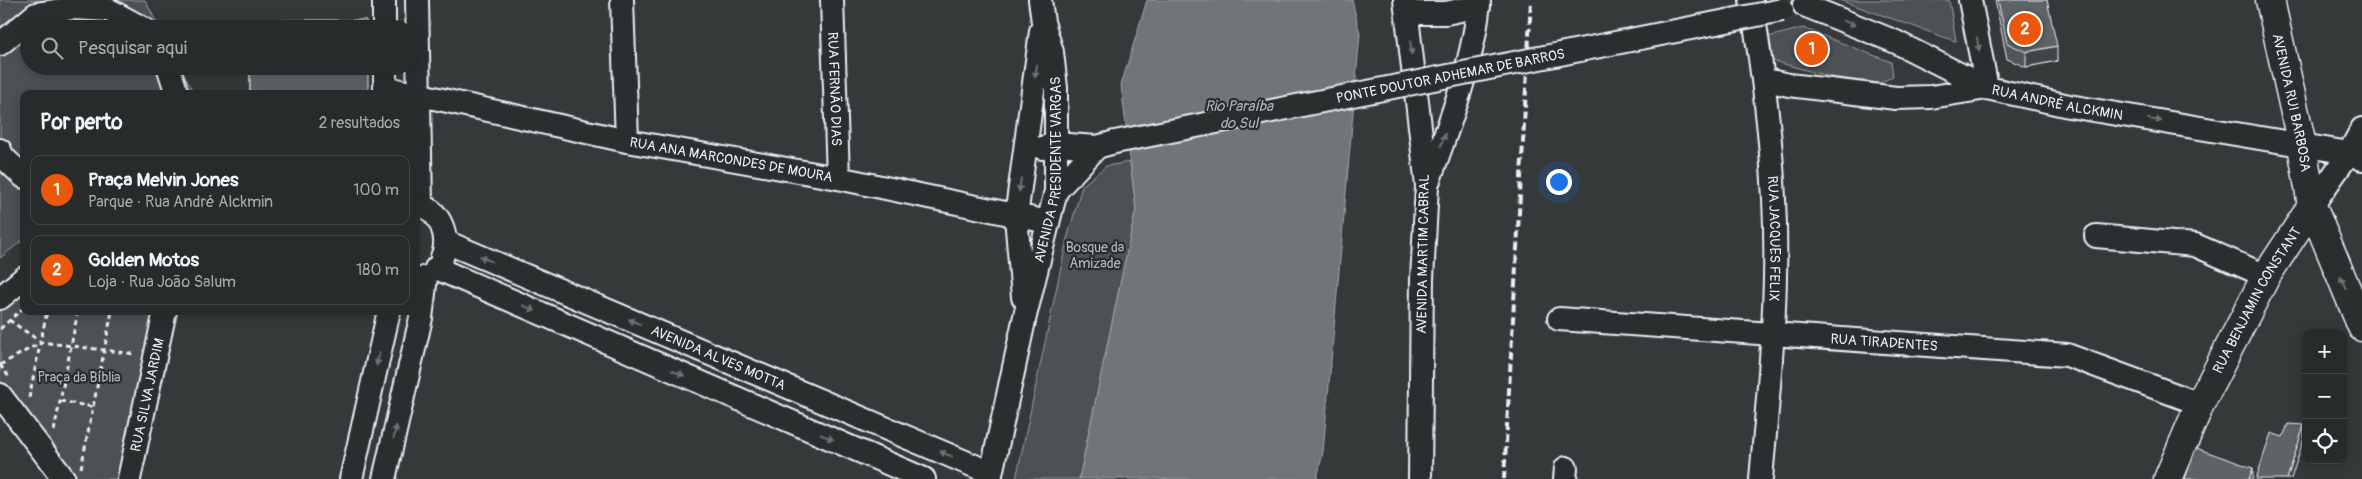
<!DOCTYPE html>
<html lang="pt">
<meta charset="utf-8">
<style>
:root{--surface:#282b2c;--page:#343738;--text:#f1f3f6;--muted:#a5a7a9;--line:#444748;--accent:#ea580c}
body{margin:0;font-family:Pangolin,sans-serif;background:var(--page);color:var(--text)}
.controls{position:absolute;right:15px;bottom:15px;display:grid;overflow:hidden;border-radius:10px;box-shadow:0 2px 12px #0003}
.controls button{width:45px;height:45px;display:grid;place-items:center;padding:0;border:0;border-bottom:1px solid var(--line);background:var(--surface);color:var(--text);font:25px sans-serif}
.you{position:absolute;left:1558px;top:181px;width:18px;height:18px;margin:-12px;border:4px solid #fff;border-radius:50%;background:#1a73e8;box-shadow:0 0 0 8px #1a73e833}
.badge{display:grid;place-items:center;width:32px;height:32px;border-radius:50%;background:var(--accent);color:#fff;font-size:16px;font-weight:700}
.pin{position:absolute;translate:-50% -50%;border:2px solid #fff;box-shadow:0 1px 5px #0006}
.list{margin:0;padding:0;list-style:none}
h2{display:flex;justify-content:space-between;align-items:center;height:65px;margin:0;padding:0 20px;font-size:21px}
h2 small{font-size:16px;font-weight:400;color:var(--muted)}
.list li{display:grid;grid-template-columns:32px 1fr auto;gap:15px;align-items:center;box-sizing:border-box;height:70px;margin:0 10px 10px;padding:0 10px;border:1px solid var(--line);border-radius:10px}
.list b{display:block;font-size:19px;white-space:nowrap}
.list p{margin:0;font-size:16px;white-space:nowrap;color:var(--muted)}
.list em{font-size:16px;font-style:normal;color:var(--muted)}
.icon{flex:none;width:28px;height:28px;fill:none;stroke:currentColor;stroke-width:2;stroke-linecap:round;stroke-linejoin:round}
.map{position:relative;flex:none;width:2362px;height:479px;overflow:hidden}
.search{position:absolute;background:var(--surface);box-shadow:0 2px 12px #0003;left:20px;top:20px;width:400px;height:55px;display:flex;align-items:center;gap:12px;box-sizing:border-box;padding:0 18px;border-radius:28px;color:var(--muted);font-size:19px}
.panel{position:absolute;background:var(--surface);box-shadow:0 2px 12px #0003;left:20px;top:90px;width:400px;height:225px;border-radius:10px}
.map>svg:first-child{display:block}
.green{fill:#4d5152;stroke:#9aa1a5}
.water{fill:#707579;stroke:#a0a7ac}
.lines{fill:none;stroke-linecap:round;stroke-linejoin:round}
.minor-casing{stroke:#e8f1f8;stroke-width:26}
.major-casing{stroke:#e8f1f8;stroke-width:31}
.path{stroke:#e8f1f8;stroke-width:3;stroke-dasharray:5 4;stroke-linecap:butt}
.minor{stroke:#2a2d2e;stroke-width:22}
.major{stroke:#2a2d2e;stroke-width:28}
.rail{stroke:#e8f1f8;stroke-width:4;stroke-dasharray:8 4;stroke-linecap:butt}
.minor-bridge-casing{stroke:#e8f1f8;stroke-width:26;stroke-linecap:butt}
.minor-bridge{stroke:#2a2d2e;stroke-width:22}
.wall{fill:#525557;stroke:#e8f1f8}
.shaded-wall{fill:#424547;stroke:#e8f1f8}
.building{fill:#5f6365;stroke:#e8f1f8}
.oneway{fill:#6c7275}
.labels{text-anchor:middle;dominant-baseline:central;stroke-width:4.5;stroke-linejoin:round;paint-order:stroke}
.street-label{font-size:14px;fill:#e8f1f8;stroke:#2a2d2e}
.park-label{font-size:14px;fill:#b2b9be;stroke:#2a2d2e}
.water-label{font-size:15px;font-style:italic;fill:#acb3b8;stroke:#2a2d2e}
</style>
<div class="map">
<svg width="2362" height="479" viewBox="0 0 2362 479">
<rect width="100%" height="100%" fill="#35393a"/>
<filter id="ink" filterUnits="userSpaceOnUse"><feTurbulence type="fractalNoise" baseFrequency=".02" numOctaves="2"/><feDisplacementMap in="SourceGraphic" scale="10" xChannelSelector="R" yChannelSelector="G"/><feConvolveMatrix kernelMatrix="1 2 1 2 8 2 1 2 1" color-interpolation-filters="sRGB"/></filter>
<g filter="url(#ink)">
<!-- green -->
<path class="green" d="M 0,0 L 145,0 L 160,29 L 29,29 L 29,66 L 180,66 L 194,94 L 24,94 L 24,239 L 0,258 Z
M 1839,0 L 1949,0 L 1956,41 L 1955,41 Z
M 1803,28 L 1891,62 L 1893,76 L 1880,83 L 1831,77 L 1769,60 L 1764,38 Z
M 1130,162 L 1136,209 L 1079,479 L 1016,479 L 1067,239 L 1082,186 L 1106,166 Z
M 24,291 L 24,311 L 160,311 L 124,479 L 76,479 L 0,380 L 0,312 Z"/>
<!-- water -->
<path class="water" d="M 1147,0 L 1352,0 L 1360,34 L 1323,452 L 1317,479 L 1079,479 L 1136,209 L 1121,85 Z"/>
<g class="lines">
<defs>
<g id="minor">
<path d="M 384,0 L 384,29"/>
<path d="M 417,0 L 421,204"/>
<path d="M 622,0 L 627,141"/>
<path id="s1" d="M 832,0 L 838,178"/>
<path d="M 1405,0 L 1427,186 L 1422,279 L 1420,479"/>
<path id="s2" d="M 1751,0 C 1762,66 1771,132 1774,199 C 1779,292 1769,386 1761,479"/>
<path d="M 1970,0 L 1987,88"/>
<path d="M 1804,5 L 1896,42 L 1987,88"/>
<path d="M 1407,13 L 1446,13 L 1479,6"/>
<path d="M 0,44 L 36,14 L 73,8 L 109,10 L 144,29"/>
<path d="M 168,66 L 177,94"/>
<path d="M 385,66 L 385,94"/>
<path id="s3" d="M 1765,80 L 1789,85 L 1896,98 L 1931,97 L 1987,88 L 2069,106 L 2349,153 L 2362,159"/>
<path d="M 385,87 L 413,94"/>
<path id="s4" d="M 416,94 L 627,141 L 838,178 L 1048,222"/>
<path d="M 1042,148 L 1055,144 L 1097,147 L 1115,142"/>
<path d="M 0,150 L 3,157 L 24,177"/>
<path d="M 1429,180 C 1449,125 1475,58 1479,0"/>
<path d="M 1056,191 L 1097,147"/>
<path d="M 416,204 C 439,207 451,237 442,257"/>
<path d="M 2312,206 L 2349,153 L 2362,129"/>
<path d="M 2096,236 L 2195,245 L 2266,276"/>
<path id="s5" d="M 446,242 L 991,473"/>
<path d="M 436,268 L 924,479"/>
<path d="M 1023,297 L 1016,217 L 1041,31"/>
<path d="M 0,298 L 24,278"/>
<path id="s6" d="M 1559,319 L 2067,355 L 2200,404"/>
<path d="M 0,395 L 64,479"/>
<path id="s7" d="M 129,479 L 165,311"/>
<path d="M 351,479 L 389,311"/>
<path d="M 384,479 L 421,318 L 426,277"/>
<path id="s8" d="M 990,479 L 1025,316 L 1056,191 L 1056,88 L 1052,52 L 1043,22 L 1040,0"/>
<path d="M 1565,479 L 1566,468"/>
</g>
<g id="major">
<path id="s9" d="M 2270,0 L 2302,145 L 2312,206 L 2362,327"/>
<path id="s10" d="M 2168,479 L 2200,404 L 2266,276 L 2312,206"/>
</g>
</defs>
<!-- minor casing -->
<use href="#minor" class="minor-casing"/>
<!-- major casing -->
<use href="#major" class="major-casing"/>
<!-- path -->
<path class="path" d="M 9,320 L 41,342 L 135,354
M 0,329 L 22,309
M 0,365 L 9,377
M 0,365 L 40,343
M 29,398 L 47,311
M 60,401 L 93,407
M 54,431 L 78,311
M 81,468 L 112,311"/>
<!-- minor -->
<use href="#minor" class="minor"/>
<!-- major -->
<use href="#major" class="major"/>
<!-- rail -->
<path class="rail" d="M 1504,479 L 1531,0"/>
<defs>
<g id="minor-bridge">
<path id="s11" d="M 1115,142 L 1782,10"/>
</g>
</defs>
<!-- minor-bridge casing -->
<use href="#minor-bridge" class="minor-bridge-casing"/>
<!-- minor-bridge -->
<use href="#minor-bridge" class="minor-bridge"/>
</g>
<!-- wall -->
<path class="wall" d="M 1995,0 L 2047,0 L 2057,61 L 2026,67 L 2007,59 Z
M 250,66 L 368,94 L 250,94 Z"/>
<!-- shaded-wall -->
<path class="shaded-wall" d="M 2057,46 L 2057,61 L 2026,67 L 2026,52 Z
M 2304,425 L 2304,438 L 2291,479 L 2287,479 Z
M 2253,468 L 2253,479 L 2249,479 Z"/>
<!-- building -->
<path class="building" d="M 1998,0 L 2047,0 L 2057,46 L 2026,52 L 2007,43 Z
M 281,20 L 366,20 L 366,29 L 281,29 Z
M 250,66 L 368,66 L 368,94 L 336,94 L 250,91 Z
M 2288,424 L 2304,425 L 2287,479 L 2256,479 L 2271,433 L 2283,437 Z
M 2196,448 L 2253,468 L 2249,479 L 2185,479 Z"/>
<!-- one-way arrows -->
<defs><path id="oneway-solid" d="M-6-.8H1V-3.2L6.5 0L1 3.2V.8H-6Z" transform="scale(1.25)"/></defs>
<g class="oneway">
<use href="#oneway-solid" transform="translate(1849 23) rotate(22)"/>
<use href="#oneway-solid" transform="translate(1978 44) rotate(80)"/>
<use href="#oneway-solid" transform="translate(1411 48) rotate(84)"/>
<use href="#oneway-solid" transform="translate(1036 71) rotate(98)"/>
<use href="#oneway-solid" transform="translate(2155 120) rotate(9)"/>
<use href="#oneway-solid" transform="translate(1443 140) rotate(-70)"/>
<use href="#oneway-solid" transform="translate(1020 185) rotate(98)"/>
<use href="#oneway-solid" transform="translate(486 259) rotate(-157)"/>
<use href="#oneway-solid" transform="translate(2343 282) rotate(-112)"/>
<use href="#oneway-solid" transform="translate(529 308) rotate(23)"/>
<use href="#oneway-solid" transform="translate(635 322) rotate(-157)"/>
<use href="#oneway-solid" transform="translate(378 359) rotate(103)"/>
<use href="#oneway-solid" transform="translate(678 373) rotate(23)"/>
<use href="#oneway-solid" transform="translate(395 432) rotate(-77)"/>
<use href="#oneway-solid" transform="translate(827 437) rotate(23)"/>
<use href="#oneway-solid" transform="translate(946 454) rotate(-157)"/>
</g>
</g>
<g class="labels">
<!-- street labels -->
<g class="street-label">
<text stroke="none"><textPath href="#s11" startOffset="342">PONTE DOUTOR ADHEMAR DE BARROS</textPath></text>
<text stroke="none"><textPath href="#s1" startOffset="89">RUA FERNÃO DIAS</textPath></text>
<text stroke="none"><textPath href="#s3" startOffset="296">RUA ANDRÉ ALCKMIN</textPath></text>
<text stroke="none"><textPath href="#s9" startOffset="105">AVENIDA RUI BARBOSA</textPath></text>
<text stroke="none"><textPath href="#s4" startOffset="322">RUA ANA MARCONDES DE MOURA</textPath></text>
<text stroke="none"><textPath href="#s8" startOffset="316">AVENIDA PRESIDENTE VARGAS</textPath></text>
<text stroke="none"><textPath href="#s2" startOffset="240">RUA JACQUES FELIX</textPath></text>
<text transform="translate(1423 254) rotate(-89)">AVENIDA MARTIM CABRAL</text>
<text stroke="none"><textPath href="#s10" startOffset="200">RUA BENJAMIN CONSTANT</textPath></text>
<text stroke="none"><textPath href="#s6" startOffset="326">RUA TIRADENTES</textPath></text>
<text stroke="none"><textPath href="#s5" startOffset="296">AVENIDA ALVES MOTTA</textPath></text>
<text stroke="none"><textPath href="#s7" startOffset="86">RUA SILVA JARDIM</textPath></text>
</g>
<!-- park labels -->
<g class="park-label">
<text x="1095" y="247">Bosque da<tspan x="1095" dy="16">Amizade</tspan></text>
<text x="79" y="377">Praça da Bíblia</text>
</g>
<!-- water labels -->
<g class="water-label">
<text x="1239" y="106">Rio Paraíba<tspan x="1239" dy="17">do Sul</tspan></text>
</g>
</g>
</svg>
<div class="controls">
<button>+</button>
<button>−</button>
<button><svg class="icon" aria-label="locate" viewBox="0 0 24 24"><circle cx="12" cy="12" r="6"/><path d="M12 2v4M12 18v4M2 12h4M18 12h4"/></svg></button>
</div>
<div class="you"></div>
<div class="pin badge" style="left:1812px;top:49px">1</div>
<div class="pin badge" style="left:2025px;top:29px">2</div>
<div class="search"><svg class="icon" aria-label="search" viewBox="0 0 24 24"><circle cx="10" cy="10" r="6"/><path d="M15 15l6 6"/></svg>Pesquisar aqui</div>
<section class="panel">
<h2>Por perto<small>2 resultados</small></h2>
<ul class="list">
<li><span class="badge">1</span><div><b>Praça Melvin Jones</b><p>Parque · Rua André Alckmin</p></div><em>100 m</em></li>
<li><span class="badge">2</span><div><b>Golden Motos</b><p>Loja · Rua João Salum</p></div><em>180 m</em></li>
</ul>
</section>
</div>
